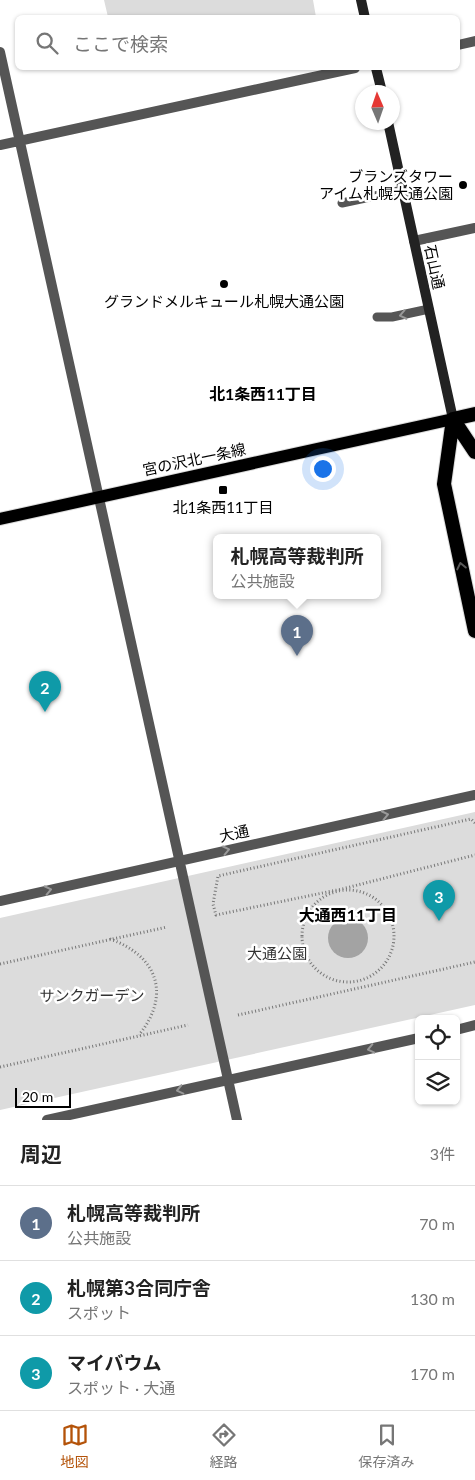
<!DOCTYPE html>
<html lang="ja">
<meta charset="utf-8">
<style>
:root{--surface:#fff;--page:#f6f6f6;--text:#222;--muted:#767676;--line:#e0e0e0;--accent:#b45309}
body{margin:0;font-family:Lato,"Noto Sans JP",sans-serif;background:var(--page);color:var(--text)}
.controls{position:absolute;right:15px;bottom:15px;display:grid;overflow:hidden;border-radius:8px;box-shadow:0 1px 4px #0004}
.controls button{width:45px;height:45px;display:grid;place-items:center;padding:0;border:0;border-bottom:1px solid var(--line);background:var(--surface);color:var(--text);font:25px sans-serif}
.compass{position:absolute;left:355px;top:85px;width:45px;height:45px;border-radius:50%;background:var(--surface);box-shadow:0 1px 4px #0004;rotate:358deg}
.scale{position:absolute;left:15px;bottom:12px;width:56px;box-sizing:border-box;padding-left:5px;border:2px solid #000;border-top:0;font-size:14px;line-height:18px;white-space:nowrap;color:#000;-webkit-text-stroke:4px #fff;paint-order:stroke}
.you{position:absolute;left:322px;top:468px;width:18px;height:18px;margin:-12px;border:4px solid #fff;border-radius:50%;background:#1a73e8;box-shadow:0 0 0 8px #1a73e833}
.badge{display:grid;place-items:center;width:32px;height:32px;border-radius:50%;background:var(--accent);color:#fff;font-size:16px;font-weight:700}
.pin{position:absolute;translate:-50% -41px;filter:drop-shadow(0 1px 2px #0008)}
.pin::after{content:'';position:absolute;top:26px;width:18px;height:15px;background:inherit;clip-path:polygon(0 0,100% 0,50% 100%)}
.popup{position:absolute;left:213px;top:534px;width:168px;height:65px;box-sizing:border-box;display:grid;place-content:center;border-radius:8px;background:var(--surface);filter:drop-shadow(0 1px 4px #0005);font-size:16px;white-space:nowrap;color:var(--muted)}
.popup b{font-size:19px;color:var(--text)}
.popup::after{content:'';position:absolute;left:50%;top:100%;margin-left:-10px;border:10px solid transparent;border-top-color:var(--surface)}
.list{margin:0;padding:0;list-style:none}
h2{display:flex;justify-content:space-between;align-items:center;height:65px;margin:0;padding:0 20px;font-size:21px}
h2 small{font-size:16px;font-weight:400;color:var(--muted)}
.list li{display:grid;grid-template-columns:32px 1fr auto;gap:15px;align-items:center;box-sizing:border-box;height:75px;padding:0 20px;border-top:1px solid var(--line)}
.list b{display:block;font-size:19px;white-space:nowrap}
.list p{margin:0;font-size:16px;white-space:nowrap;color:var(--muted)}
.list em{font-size:16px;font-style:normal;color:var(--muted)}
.icon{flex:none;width:28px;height:28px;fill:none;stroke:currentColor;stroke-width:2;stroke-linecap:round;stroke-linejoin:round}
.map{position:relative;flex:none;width:475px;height:1120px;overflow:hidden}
.search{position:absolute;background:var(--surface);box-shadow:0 1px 4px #0004;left:15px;right:15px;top:15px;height:55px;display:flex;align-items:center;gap:12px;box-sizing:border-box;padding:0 18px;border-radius:8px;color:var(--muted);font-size:19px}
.sheet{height:290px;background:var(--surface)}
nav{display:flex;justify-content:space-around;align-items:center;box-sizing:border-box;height:70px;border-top:1px solid var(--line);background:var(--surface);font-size:14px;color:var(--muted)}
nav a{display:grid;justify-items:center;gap:2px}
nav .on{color:var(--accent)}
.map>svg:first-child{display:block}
.green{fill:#dcdcdc}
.water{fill:#a3a3a3}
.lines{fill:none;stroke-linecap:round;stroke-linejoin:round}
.primary-casing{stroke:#dbdbdb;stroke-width:14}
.trunk-casing{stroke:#dbdbdb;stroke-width:16}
.path{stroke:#777;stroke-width:3;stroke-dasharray:1 2.5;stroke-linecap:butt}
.service{stroke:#555;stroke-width:9}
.minor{stroke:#555;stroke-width:10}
.tertiary{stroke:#555;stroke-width:10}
.secondary{stroke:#222;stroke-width:10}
.primary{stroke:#000;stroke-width:12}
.trunk{stroke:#000;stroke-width:14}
.oneway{stroke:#999}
.oneway2{stroke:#595959}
.poi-dot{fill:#000;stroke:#fff;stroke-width:2}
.labels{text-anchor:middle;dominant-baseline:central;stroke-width:5;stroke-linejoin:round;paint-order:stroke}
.poi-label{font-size:15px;fill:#000;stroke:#fff}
.street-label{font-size:15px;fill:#000;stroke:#fff}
.park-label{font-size:15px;fill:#333;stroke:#fff}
.neighbourhood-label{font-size:16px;font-weight:bold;fill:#000;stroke:#fff}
</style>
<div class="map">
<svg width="475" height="1120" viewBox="0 0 475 1120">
<rect width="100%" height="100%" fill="#fff"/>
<!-- green -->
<path class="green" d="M 104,0 L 313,0 L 316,17 L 108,17 Z
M 475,812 L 475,1005 L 0,1110 L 0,918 Z"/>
<!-- water -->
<path class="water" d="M328 938a20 20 0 1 1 40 0a20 20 0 1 1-40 0Z"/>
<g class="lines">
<defs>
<path id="primary" d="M 0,519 L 453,419"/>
<path id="trunk" d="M 453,419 L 444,484 L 475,631
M 453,419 L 475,452
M 453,419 L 475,414"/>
</defs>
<!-- primary casing -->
<use href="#primary" class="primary-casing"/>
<!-- trunk casing -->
<use href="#trunk" class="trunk-casing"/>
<!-- path -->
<path class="path" d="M 475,823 L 471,819 L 218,876 L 213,904 L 216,915 L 342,889 L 475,855
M302 936a46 46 0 1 1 92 0a46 46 0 1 1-92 0Z
M 110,939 C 158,956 171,995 139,1035
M 0,964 L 167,927
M 238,1015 L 475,962
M 0,1067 L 188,1025"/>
<!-- service -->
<path class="service" d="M 342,203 L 403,190
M 377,317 L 392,317 L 429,309"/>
<!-- minor -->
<path class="minor" d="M 414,241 L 475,228"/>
<!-- tertiary -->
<path class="tertiary" d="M 458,45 L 475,41
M 0,52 L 237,1120
M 0,145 L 355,68
M 0,901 L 475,795
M 456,1030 L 475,1025
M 47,1120 L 419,1038"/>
<!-- secondary -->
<path class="secondary" d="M 361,0 L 365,18
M 376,68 L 382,92
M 388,122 L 453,419"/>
<!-- primary -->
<use href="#primary" class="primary"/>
<!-- trunk -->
<use href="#trunk" class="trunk"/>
</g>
<!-- one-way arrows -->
<defs><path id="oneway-chevron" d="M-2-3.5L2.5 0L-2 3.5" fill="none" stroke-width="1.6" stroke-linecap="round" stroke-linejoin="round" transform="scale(1.25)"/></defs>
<g class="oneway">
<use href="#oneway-chevron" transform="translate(403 315) rotate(168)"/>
<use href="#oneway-chevron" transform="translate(385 815) rotate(-12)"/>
<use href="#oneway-chevron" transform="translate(226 850) rotate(-12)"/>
<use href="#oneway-chevron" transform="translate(48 890) rotate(-12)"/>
<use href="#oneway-chevron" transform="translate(371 1049) rotate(167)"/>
<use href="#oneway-chevron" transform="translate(180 1090) rotate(167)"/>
</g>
<use class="oneway2" href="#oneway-chevron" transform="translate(461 566) rotate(-102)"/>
<!-- markers -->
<g class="poi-dot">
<circle cx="463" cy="185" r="5"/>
<circle cx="224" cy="284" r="5"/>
<rect x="218" y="485" width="10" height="10" rx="2.5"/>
</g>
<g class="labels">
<!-- poi labels -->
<g class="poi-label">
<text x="453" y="176" text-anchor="end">ブランズタワー<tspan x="453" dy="17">アイム札幌大通公園</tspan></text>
<text x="224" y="301">グランドメルキュール札幌大通公園</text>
<text x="223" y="507">北1条西11丁目</text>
</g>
<!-- street labels -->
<g class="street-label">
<text transform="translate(435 267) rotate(78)">石山通</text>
<text transform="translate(194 459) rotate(-12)">宮の沢北一条線</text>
<text transform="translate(234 833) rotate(-12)">大通</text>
</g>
<!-- park labels -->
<g class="park-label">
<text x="277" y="953">大通公園</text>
<text x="92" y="995">サンクガーデン</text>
</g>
<!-- neighbourhood labels -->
<g class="neighbourhood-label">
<text x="263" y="393">北1条西11丁目</text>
<text x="348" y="914">大通西11丁目</text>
</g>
</g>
</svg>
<div class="controls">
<button><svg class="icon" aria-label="locate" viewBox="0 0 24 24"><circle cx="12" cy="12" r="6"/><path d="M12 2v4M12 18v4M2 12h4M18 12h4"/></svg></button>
<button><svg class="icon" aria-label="layers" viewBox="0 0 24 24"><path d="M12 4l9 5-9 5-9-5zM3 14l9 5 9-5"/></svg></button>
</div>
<svg class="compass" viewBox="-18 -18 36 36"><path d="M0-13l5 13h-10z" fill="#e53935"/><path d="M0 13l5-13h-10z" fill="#767676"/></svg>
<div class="scale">20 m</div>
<div class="you"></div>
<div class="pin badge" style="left:297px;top:656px;background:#5c6f8a">1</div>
<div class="popup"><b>札幌高等裁判所</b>公共施設</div>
<div class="pin badge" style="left:45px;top:712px;background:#0f9aa8">2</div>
<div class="pin badge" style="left:439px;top:921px;background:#0f9aa8">3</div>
<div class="search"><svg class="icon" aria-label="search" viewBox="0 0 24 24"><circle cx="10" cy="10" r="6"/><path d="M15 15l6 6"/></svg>ここで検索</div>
</div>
<section class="sheet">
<h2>周辺<small>3件</small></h2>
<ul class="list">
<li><span class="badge" style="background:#5c6f8a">1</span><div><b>札幌高等裁判所</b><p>公共施設</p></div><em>70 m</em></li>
<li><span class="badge" style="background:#0f9aa8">2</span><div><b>札幌第3合同庁舎</b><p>スポット</p></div><em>130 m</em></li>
<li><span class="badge" style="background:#0f9aa8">3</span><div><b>マイバウム</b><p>スポット · 大通</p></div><em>170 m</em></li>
</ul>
</section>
<nav>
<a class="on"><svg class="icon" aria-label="map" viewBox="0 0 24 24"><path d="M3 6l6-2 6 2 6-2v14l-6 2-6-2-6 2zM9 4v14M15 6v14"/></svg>地図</a>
<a><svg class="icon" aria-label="directions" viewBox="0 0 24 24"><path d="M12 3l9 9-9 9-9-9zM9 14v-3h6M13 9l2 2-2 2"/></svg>経路</a>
<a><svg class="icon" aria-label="saved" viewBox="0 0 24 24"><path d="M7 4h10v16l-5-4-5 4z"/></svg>保存済み</a>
</nav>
